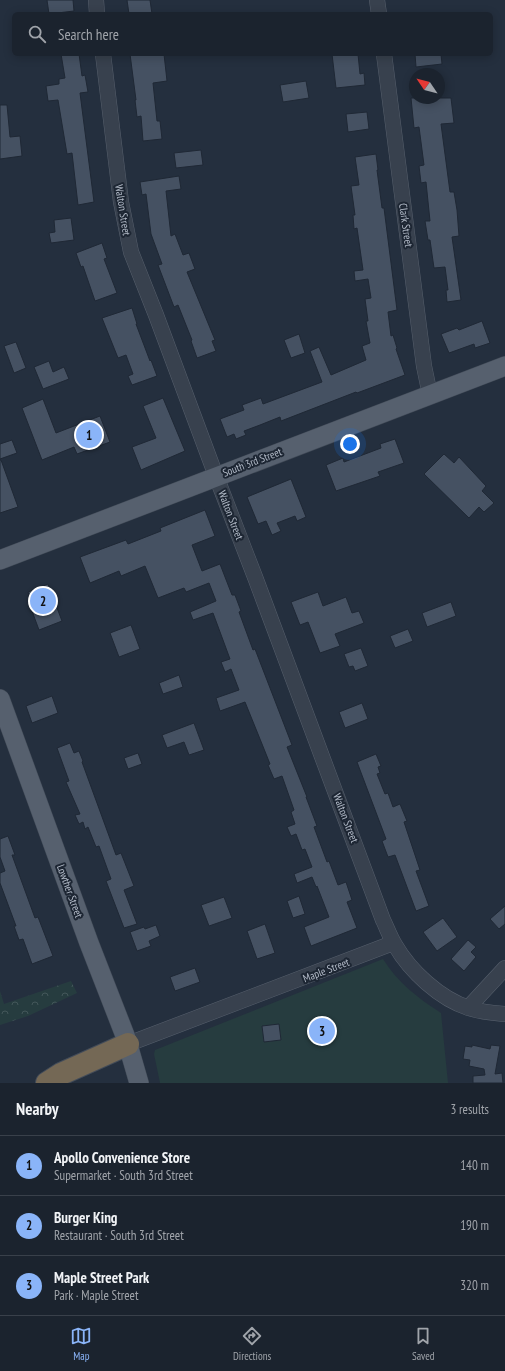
<!DOCTYPE html>
<meta charset="utf-8">
<style>
:root{--surface:#1b232e;--page:#242b36;--text:#f1f3f6;--muted:#a0a4aa;--line:#39404a;--accent:#8ab4f8}
body{margin:0;font-family:"PT Sans Narrow",sans-serif;background:var(--page);color:var(--text)}
.compass{position:absolute;left:409px;top:68px;width:36px;height:36px;border-radius:50%;background:var(--surface);box-shadow:0 2px 10px #0003;rotate:305deg}
.you{position:absolute;left:350px;top:444px;width:14px;height:14px;margin:-10px;border:3px solid #fff;border-radius:50%;background:#1a73e8;box-shadow:0 0 0 6px #1a73e833}
.badge{display:grid;place-items:center;width:26px;height:26px;border-radius:50%;background:var(--accent);color:#111;font-size:13px;font-weight:700}
.pin{position:absolute;translate:-50% -50%;border:2px solid #fff;box-shadow:0 1px 4px #0006}
.list{margin:0;padding:0;list-style:none}
h2{display:flex;justify-content:space-between;align-items:center;height:52px;margin:0;padding:0 16px;font-size:17px}
h2 small{font-size:13px;font-weight:400;color:var(--muted)}
.list li{display:grid;grid-template-columns:26px 1fr auto;gap:12px;align-items:center;box-sizing:border-box;height:60px;padding:0 16px;border-top:1px solid var(--line)}
.list b{display:block;font-size:15px;white-space:nowrap}
.list p{margin:0;font-size:13px;white-space:nowrap;color:var(--muted)}
.list em{font-size:13px;font-style:normal;color:var(--muted)}
.icon{flex:none;width:22px;height:22px;fill:none;stroke:currentColor;stroke-width:2;stroke-linecap:round;stroke-linejoin:round}
.map{position:relative;flex:none;width:505px;height:1083px;overflow:hidden}
.search{position:absolute;background:var(--surface);box-shadow:0 2px 10px #0003;left:12px;right:12px;top:12px;height:44px;display:flex;align-items:center;gap:10px;box-sizing:border-box;padding:0 14px;border-radius:6px;color:var(--muted);font-size:15px}
.sheet{height:232px;background:var(--surface)}
nav{display:flex;justify-content:space-around;align-items:center;box-sizing:border-box;height:56px;border-top:1px solid var(--line);background:var(--surface);font-size:11px;color:var(--muted)}
nav a{display:grid;justify-items:center;gap:2px}
nav .on{color:var(--accent)}
.map>svg:first-child{display:block}
.green{fill:#263c3f}
.forest{fill:url(#forest-crowns)}
.building{fill:#455162;stroke:#1f2835}
.lines{fill:none;stroke-linecap:round;stroke-linejoin:round}
.minor-casing{stroke:#565f6c;stroke-width:16}
.major-casing{stroke:#414a57;stroke-width:20}
.highway-casing{stroke:#434c59;stroke-width:24}
.minor{stroke:#38414e;stroke-width:15}
.major{stroke:#56606e;stroke-width:19}
.highway{stroke:#746855;stroke-width:22}
.labels{text-anchor:middle;dominant-baseline:central;stroke-width:4;stroke-linejoin:round;paint-order:stroke}
.street-label{font-size:11px;fill:#b4bcc9;stroke:#1d2633}
</style>
<div class="map">
<svg width="505" height="1083" viewBox="0 0 505 1083">
<defs>
<pattern id="forest-crowns" width="20" height="18" patternUnits="userSpaceOnUse"><rect width="20" height="18" fill="#263c3f"/><path d="M2 6a3 3 0 1 1 6 0M12 15a3 3 0 1 1 6 0" fill="none" stroke="#435659"/></pattern>
</defs>
<rect width="100%" height="100%" fill="#242f3e"/>
<!-- green -->
<path class="green" d="M 383,959 C 397,982 419,999 441,1013 L 448,1083 L 160,1083 L 154,1054 L 155,1050 Z"/>
<!-- forest -->
<path class="forest" d="M 71,981 L 77,993 L 28,1016 L 0,1025 L 0,991 L 4,1004 Z"/>
<!-- building -->
<path class="building" d="M 47,0 L 73,0 L 74,11 L 49,14 Z
M 127,0 L 150,0 L 152,14 L 129,14 Z
M 61,54 L 79,54 L 82,76 L 85,75 L 88,92 L 80,93 L 94,202 L 78,205 L 72,153 L 67,154 L 58,100 L 48,101 L 46,86 L 59,84 L 59,79 L 65,78 Z
M 130,54 L 164,54 L 167,81 L 153,83 L 157,121 L 160,121 L 162,139 L 143,141 L 141,116 L 137,117 L 135,100 L 136,100 Z
M 332,54 L 358,54 L 360,74 L 364,73 L 365,85 L 336,88 Z
M 415,54 L 441,54 L 442,64 L 416,67 Z
M 306,81 L 309,98 L 283,102 L 280,85 Z
M 411,98 L 451,98 L 454,123 L 441,124 L 450,192 L 454,192 L 457,210 L 459,236 L 452,237 L 461,300 L 447,302 L 446,290 L 448,290 L 445,267 L 434,268 L 430,240 L 428,240 L 425,221 L 430,221 L 426,182 L 421,183 L 419,166 L 424,165 L 419,127 L 414,128 Z
M 0,105 L 7,105 L 10,137 L 20,136 L 22,156 L 0,159 Z
M 367,112 L 369,129 L 348,132 L 346,114 Z
M 201,150 L 203,165 L 176,168 L 174,153 Z
M 376,154 L 378,170 L 377,170 L 382,208 L 384,208 L 397,310 L 388,312 L 391,336 L 393,335 L 397,348 L 396,349 L 405,375 L 357,393 L 356,392 L 281,421 L 280,417 L 260,425 L 244,431 L 246,435 L 236,439 L 234,434 L 227,437 L 220,419 L 244,410 L 242,405 L 261,398 L 263,404 L 322,382 L 310,351 L 319,347 L 331,375 L 366,360 L 362,346 L 370,343 L 366,321 L 368,321 L 365,299 L 371,298 L 368,279 L 355,281 L 354,271 L 363,270 L 357,228 L 354,229 L 353,215 L 355,215 L 351,186 L 359,185 L 355,157 Z
M 179,176 L 181,189 L 166,191 L 171,236 L 175,234 L 183,255 L 189,253 L 195,269 L 187,272 L 215,340 L 212,341 L 216,351 L 197,358 L 191,341 L 192,340 L 178,305 L 174,307 L 158,265 L 162,264 L 151,234 L 146,194 L 142,195 L 140,182 Z
M 71,218 L 74,240 L 51,243 L 49,233 L 55,232 L 54,220 Z
M 102,243 L 107,258 L 104,259 L 117,293 L 95,301 L 83,266 L 81,267 L 76,253 Z
M 132,308 L 137,324 L 136,324 L 150,361 L 151,360 L 157,376 L 132,385 L 128,376 L 133,374 L 126,355 L 118,358 L 102,318 Z
M 482,321 L 490,343 L 475,348 L 474,344 L 449,353 L 441,334 L 457,328 L 459,330 Z
M 299,334 L 305,353 L 291,358 L 284,340 Z
M 16,342 L 26,368 L 14,373 L 4,346 Z
M 49,361 L 53,372 L 64,367 L 69,379 L 43,389 L 34,367 Z
M 163,398 L 185,451 L 141,470 L 132,447 L 156,438 L 143,406 Z
M 43,399 L 56,433 L 100,416 L 110,442 L 77,454 L 74,447 L 42,460 L 22,408 Z
M 395,439 L 404,463 L 378,472 L 380,476 L 336,491 L 326,465 L 343,458 L 344,462 L 381,448 L 380,444 Z
M 12,440 L 17,453 L 0,459 L 0,444 Z
M 444,454 L 454,463 L 459,457 L 486,486 L 482,491 L 494,503 L 484,512 L 479,507 L 469,518 L 424,474 Z
M 0,460 L 1,460 L 18,507 L 0,513 Z
M 291,479 L 306,517 L 297,521 L 295,516 L 277,523 L 281,531 L 272,535 L 266,521 L 258,524 L 247,497 Z
M 205,510 L 215,536 L 192,545 L 202,571 L 220,564 L 232,595 L 235,595 L 241,611 L 239,612 L 253,650 L 255,649 L 292,745 L 287,747 L 307,797 L 306,797 L 317,826 L 314,827 L 327,862 L 329,861 L 338,885 L 346,882 L 352,900 L 347,902 L 357,928 L 311,946 L 304,927 L 329,917 L 317,886 L 316,887 L 312,877 L 297,883 L 294,874 L 312,867 L 305,849 L 302,850 L 296,834 L 291,836 L 287,827 L 295,824 L 291,812 L 294,810 L 282,776 L 274,779 L 268,765 L 270,764 L 262,744 L 245,702 L 220,711 L 216,698 L 239,690 L 231,669 L 225,672 L 221,662 L 230,659 L 213,613 L 193,620 L 190,612 L 216,601 L 209,583 L 186,592 L 184,588 L 158,598 L 145,566 L 121,576 L 119,571 L 90,583 L 80,557 L 126,540 L 128,544 L 161,531 L 160,528 Z
M 48,584 L 62,621 L 39,630 L 32,611 L 35,609 L 28,592 Z
M 318,592 L 323,606 L 346,597 L 352,613 L 359,611 L 364,623 L 335,634 L 340,646 L 320,653 L 308,622 L 300,625 L 291,602 Z
M 451,602 L 456,616 L 427,627 L 422,613 Z
M 131,625 L 140,649 L 119,657 L 110,633 Z
M 408,629 L 413,641 L 395,648 L 390,636 Z
M 361,648 L 368,666 L 355,671 L 353,666 L 349,667 L 344,654 Z
M 179,675 L 183,687 L 163,694 L 159,683 Z
M 52,696 L 58,713 L 32,723 L 26,706 Z
M 362,703 L 368,719 L 345,728 L 339,712 Z
M 194,723 L 204,750 L 189,755 L 184,742 L 167,748 L 162,735 Z
M 70,743 L 74,753 L 79,751 L 83,761 L 82,762 L 116,855 L 121,853 L 134,886 L 124,890 L 137,924 L 124,928 L 106,881 L 111,879 L 99,846 L 96,847 L 88,827 L 85,829 L 83,822 L 79,824 L 75,815 L 80,814 L 66,782 L 69,781 L 57,748 Z
M 138,753 L 142,764 L 128,769 L 124,758 Z
M 376,754 L 381,766 L 378,767 L 380,773 L 377,774 L 385,794 L 388,793 L 393,807 L 400,804 L 407,821 L 404,822 L 420,870 L 416,871 L 429,906 L 416,911 L 395,855 L 388,857 L 382,841 L 386,839 L 357,762 Z
M 8,836 L 15,855 L 12,855 L 35,918 L 38,917 L 53,956 L 32,964 L 23,939 L 19,940 L 14,926 L 16,926 L 0,883 L 0,873 L 5,871 L 0,857 L 0,839 Z
M 299,896 L 305,914 L 293,918 L 287,901 Z
M 224,897 L 232,918 L 209,926 L 201,905 Z
M 505,906 L 505,924 L 499,929 L 490,919 Z
M 443,918 L 457,937 L 437,951 L 423,932 Z
M 265,924 L 275,953 L 257,959 L 247,931 Z
M 156,925 L 160,936 L 149,941 L 151,946 L 137,951 L 130,932 L 144,927 L 145,929 Z
M 468,940 L 476,947 L 471,952 L 476,957 L 464,971 L 451,959 Z
M 195,968 L 200,982 L 175,991 L 170,977 Z
M 279,1024 L 281,1040 L 264,1042 L 262,1026 Z
M 472,1045 L 490,1049 L 491,1045 L 500,1046 L 495,1074 L 502,1073 L 503,1083 L 473,1083 L 473,1076 L 485,1075 L 484,1069 L 469,1066 L 470,1060 L 463,1059 L 465,1046 L 472,1047 Z"/>
<g class="lines">
<defs>
<path id="minor" d="M 96,0 L 97,14
M 377,0 L 379,14
M 103,54 L 121,202 L 131,252 L 156,315 L 216,476 L 255,577 L 383,920 C 387,928 390,937 395,945 C 410,971 440,999 469,1008 C 480,1012 493,1013 505,1014
M 384,54 L 424,366 L 430,395
M 468,1008 L 505,968
M 128,1044 L 393,943"/>
<path id="major" d="M 0,560 L 505,366
M 0,699 L 89,943 L 126,1038 L 139,1083"/>
<path id="highway" d="M 47,1083 L 61,1074 L 128,1044"/>
</defs>
<!-- minor casing -->
<use href="#minor" class="minor-casing"/>
<!-- major casing -->
<use href="#major" class="major-casing"/>
<!-- highway casing -->
<use href="#highway" class="highway-casing"/>
<!-- minor -->
<use href="#minor" class="minor"/>
<!-- major -->
<use href="#major" class="major"/>
<!-- highway -->
<use href="#highway" class="highway"/>
</g>
<g class="labels">
<!-- street labels -->
<g class="street-label">
<text transform="translate(123 210) rotate(81)">Walton Street</text>
<text transform="translate(406 225) rotate(82)">Clark Street</text>
<text transform="translate(252 462) rotate(-21)">South 3rd Street</text>
<text transform="translate(231 515) rotate(69)">Walton Street</text>
<text transform="translate(346 818) rotate(69)">Walton Street</text>
<text transform="translate(70 891) rotate(70)">Lowther Street</text>
<text transform="translate(326 970) rotate(-21)">Maple Street</text>
</g>
</g>
</svg>
<svg class="compass" viewBox="-18 -18 36 36"><path d="M0-13l5 13h-10z" fill="#e53935"/><path d="M0 13l5-13h-10z" fill="#a0a4aa"/></svg>
<div class="you"></div>
<div class="pin badge" style="left:89px;top:435px">1</div>
<div class="pin badge" style="left:43px;top:601px">2</div>
<div class="pin badge" style="left:322px;top:1031px">3</div>
<div class="search"><svg class="icon" aria-label="search" viewBox="0 0 24 24"><circle cx="10" cy="10" r="6"/><path d="M15 15l6 6"/></svg>Search here</div>
</div>
<section class="sheet">
<h2>Nearby<small>3 results</small></h2>
<ul class="list">
<li><span class="badge">1</span><div><b>Apollo Convenience Store</b><p>Supermarket · South 3rd Street</p></div><em>140 m</em></li>
<li><span class="badge">2</span><div><b>Burger King</b><p>Restaurant · South 3rd Street</p></div><em>190 m</em></li>
<li><span class="badge">3</span><div><b>Maple Street Park</b><p>Park · Maple Street</p></div><em>320 m</em></li>
</ul>
</section>
<nav>
<a class="on"><svg class="icon" aria-label="map" viewBox="0 0 24 24"><path d="M3 6l6-2 6 2 6-2v14l-6 2-6-2-6 2zM9 4v14M15 6v14"/></svg>Map</a>
<a><svg class="icon" aria-label="directions" viewBox="0 0 24 24"><path d="M12 3l9 9-9 9-9-9zM9 14v-3h6M13 9l2 2-2 2"/></svg>Directions</a>
<a><svg class="icon" aria-label="saved" viewBox="0 0 24 24"><path d="M7 4h10v16l-5-4-5 4z"/></svg>Saved</a>
</nav>
